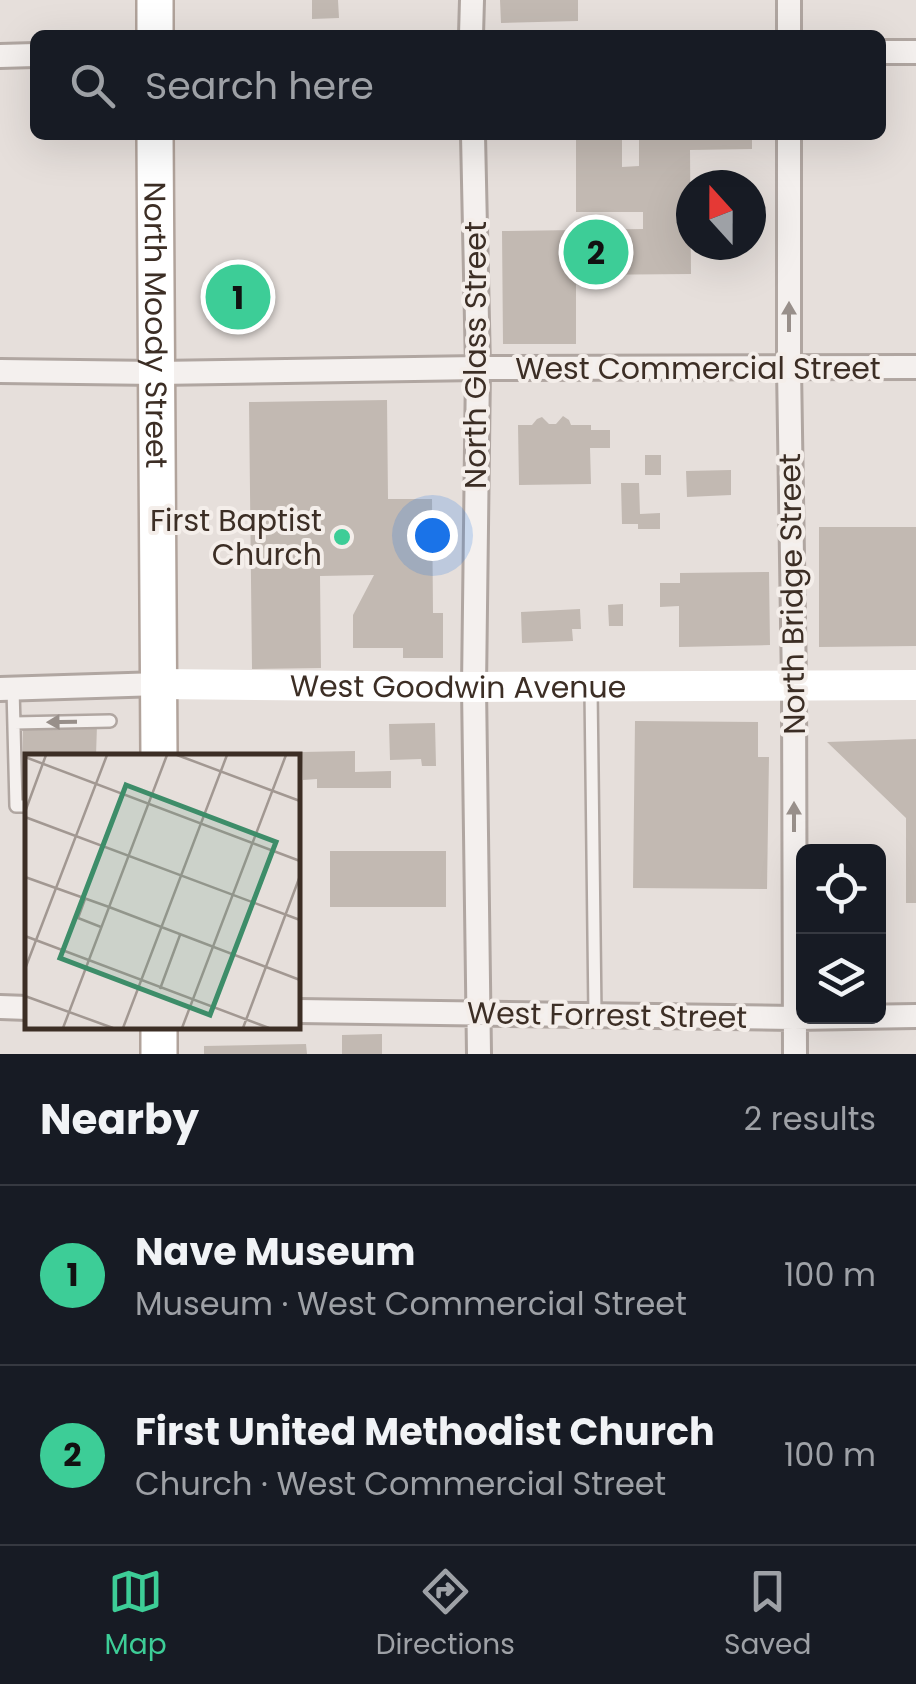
<!DOCTYPE html>
<meta charset="utf-8">
<style>
:root{--surface:#171b24;--page:#242831;--text:#f1f3f6;--muted:#9ea1a6;--line:#363941;--accent:#3dcd97}
body{margin:0;font-family:Poppins,sans-serif;background:var(--page);color:var(--text)}
.controls{position:absolute;right:30px;bottom:30px;display:grid;overflow:hidden;border-radius:15px;box-shadow:0 10px 40px #0002}
.controls button{width:90px;height:90px;display:grid;place-items:center;padding:0;border:0;border-bottom:2px solid var(--line);background:var(--surface);color:var(--text);font:50px sans-serif}
.compass{position:absolute;left:676px;top:170px;width:90px;height:90px;border-radius:50%;background:var(--surface);box-shadow:0 10px 40px #0002;rotate:339deg}
.you{position:absolute;left:432px;top:535px;width:35px;height:35px;margin:-25px;border:8px solid #fff;border-radius:50%;background:#1a73e8;box-shadow:0 0 0 15px #1a73e833}
.badge{display:grid;place-items:center;width:65px;height:65px;border-radius:50%;background:var(--accent);color:#111;font-size:32px;font-weight:700}
.pin{position:absolute;translate:-50% -50%;border:5px solid #fff;box-shadow:0 2px 10px #0006}
.list{margin:0;padding:0;list-style:none}
h2{display:flex;justify-content:space-between;align-items:center;height:130px;margin:0;padding:0 40px;font-size:42px}
h2 small{font-size:32px;font-weight:400;color:var(--muted)}
.list li{display:grid;grid-template-columns:65px 1fr auto;gap:30px;align-items:center;box-sizing:border-box;height:180px;padding:0 40px;border-top:2px solid var(--line)}
.list b{display:block;font-size:38px;white-space:nowrap}
.list p{margin:0;font-size:32px;white-space:nowrap;color:var(--muted)}
.list em{font-size:32px;font-style:normal;color:var(--muted)}
.icon{flex:none;width:55px;height:55px;fill:none;stroke:currentColor;stroke-width:2;stroke-linecap:round;stroke-linejoin:round}
.map{position:relative;flex:none;width:916px;height:1054px;overflow:hidden}
.search{position:absolute;background:var(--surface);box-shadow:0 10px 40px #0002;left:30px;right:30px;top:30px;height:110px;display:flex;align-items:center;gap:25px;box-sizing:border-box;padding:0 35px;border-radius:15px;color:var(--muted);font-size:38px}
.sheet{height:490px;background:var(--surface)}
nav{display:flex;justify-content:space-around;align-items:center;box-sizing:border-box;height:140px;border-top:2px solid var(--line);background:var(--surface);font-size:28px;color:var(--muted)}
nav a{display:grid;justify-items:center;gap:5px}
nav .on{color:var(--accent)}
.map>svg:first-child{display:block}
.building{fill:#c2b9b2}
.lines{fill:none;stroke-linecap:round;stroke-linejoin:round}
.lane-casing{stroke:#b0a6a1;stroke-width:16}
.street-casing{stroke:#b0a6a1;stroke-width:28}
.primary-casing{stroke:#b1a39b;stroke-width:40}
.lane{stroke:#f4f0ee;stroke-width:11}
.street{stroke:#f4f0ee;stroke-width:22}
.secondary{stroke:#fff;stroke-width:30}
.primary{stroke:#fff;stroke-width:35}
.oneway{fill:#988f8a}
.poi-dot{fill:#3dcd97;stroke:#f4eeea;stroke-width:4}
.labels{text-anchor:middle;dominant-baseline:central;stroke-width:8;stroke-linejoin:round;paint-order:stroke}
.street-label{font-size:30px;fill:#3c2e25;stroke:#f4eeea}
.poi-label{font-size:30px;fill:#3c2e25;stroke:#f4eeea;text-anchor:end}
.inset-road{fill:none;stroke:#a29892;stroke-width:2.5}
.view{fill:#3d8d69;fill-opacity:0.15;stroke:#3d8d69;stroke-width:5}
.inset-edge{fill:none;stroke:#3c2e25;stroke-width:5}
</style>
<div class="map">
<svg width="916" height="1054" viewBox="0 0 916 1054">
<rect width="100%" height="100%" fill="#e6dfdb"/>
<!-- building -->
<path class="building" d="M 312,0 L 338,0 L 339,18 L 312,19 Z
M 500,0 L 578,0 L 578,21 L 501,23 Z
M 576,135 L 622,135 L 622,167 L 639,166 L 639,135 L 752,135 L 752,149 L 690,150 L 691,274 L 576,275 L 576,344 L 503,344 L 502,231 L 643,229 L 643,212 L 576,212 Z
M 387,400 L 388,499 L 432,499 L 433,613 L 443,613 L 443,658 L 403,658 L 403,648 L 353,648 L 353,615 L 374,575 L 320,576 L 321,668 L 252,669 L 249,402 Z
M 563,416 L 569,420 L 571,425 L 591,425 L 591,430 L 610,430 L 610,448 L 590,448 L 591,484 L 519,485 L 518,425 L 532,425 L 537,419 L 542,417 L 549,424 L 556,424 Z
M 645,455 L 661,455 L 661,475 L 645,475 Z
M 731,470 L 731,495 L 687,497 L 686,471 Z
M 621,483 L 639,483 L 640,514 L 660,513 L 660,529 L 638,529 L 638,524 L 622,524 Z
M 819,527 L 916,527 L 916,646 L 819,647 Z
M 769,572 L 770,645 L 679,647 L 679,606 L 660,607 L 660,583 L 680,583 L 680,573 Z
M 623,604 L 623,626 L 609,626 L 608,605 Z
M 580,609 L 581,629 L 572,629 L 573,641 L 522,643 L 521,612 Z
M 635,721 L 758,722 L 758,757 L 769,757 L 767,889 L 633,888 Z
M 435,723 L 436,766 L 422,766 L 421,759 L 390,760 L 389,724 Z
M 23,724 L 97,725 L 96,756 L 28,756 L 28,773 L 23,773 Z
M 916,739 L 916,903 L 906,903 L 906,818 L 827,742 Z
M 355,751 L 355,772 L 391,771 L 391,788 L 317,788 L 317,779 L 303,780 L 302,752 Z
M 330,851 L 446,851 L 446,907 L 330,907 Z
M 382,1034 L 382,1054 L 342,1054 L 342,1035 Z
M 306,1044 L 307,1054 L 204,1054 L 204,1046 Z"/>
<g class="lines">
<defs>
<path id="lane" d="M 13,688 L 16,806 L 28,806
M 591,689 L 595,1015
M 14,723 L 110,721"/>
<path id="street" d="M 471,35 L 472,0
M 789,35 L 789,0
M 881,52 L 916,52
M 0,56 L 35,55
M 473,135 L 478,368 L 474,687 L 479,1054
M 789,135 L 789,368 L 794,684 L 795,1054
M 0,371 L 157,373 L 478,368 L 916,367
M 0,689 L 160,684
M 0,1007 L 28,1008
M 298,1011 L 794,1018 L 916,1016"/>
<g id="primary">
<path d="M 155,0 L 155,35"/>
<path id="s2" d="M 155,135 L 159,756"/>
<path d="M 159,1054 L 159,1026"/>
</g>
</defs>
<!-- lane casing -->
<use href="#lane" class="lane-casing"/>
<!-- street casing -->
<use href="#street" class="street-casing"/>
<!-- primary casing -->
<use href="#primary" class="primary-casing"/>
<!-- lane -->
<use href="#lane" class="lane"/>
<!-- street -->
<use href="#street" class="street"/>
<!-- secondary -->
<path class="secondary" id="s1" d="M 160,684 L 474,687 L 916,685"/>
<!-- primary -->
<use href="#primary" class="primary"/>
</g>
<!-- one-way arrows -->
<defs><path id="oneway-solid" d="M-6-.8H1V-3.2L6.5 0L1 3.2V.8H-6Z" transform="scale(2.5)"/></defs>
<g class="oneway">
<use href="#oneway-solid" transform="translate(789 317) rotate(-90)"/>
<use href="#oneway-solid" transform="translate(62 722) rotate(179)"/>
<use href="#oneway-solid" transform="translate(794 817) rotate(-90)"/>
</g>
<!-- markers -->
<circle class="poi-dot" cx="342" cy="537" r="10"/>
<g class="labels">
<!-- street labels -->
<g class="street-label">
<text stroke="none"><textPath href="#s2" startOffset="190">North Moody Street</textPath></text>
<text transform="translate(475 355) rotate(-90)">North Glass Street</text>
<text x="698" y="368">West Commercial Street</text>
<text transform="translate(792 594) rotate(-91)">North Bridge Street</text>
<text stroke="none"><textPath href="#s1" startOffset="298">West Goodwin Avenue</textPath></text>
<text transform="translate(607 1015) rotate(1)">West Forrest Street</text>
</g>
<!-- poi labels -->
<g class="poi-label">
<text x="322" y="520">First Baptist<tspan x="322" dy="34">Church</tspan></text>
</g>
</g>
<!-- overview -->
<g transform="translate(25 754)">
<rect width="275" height="275" fill="#e6dfdb"/>
<path class="inset-road" d="M 152,1 L 275,47M 0,3 L 275,107M 0,58 L 21,1M 0,63 L 275,166M 0,123 L 84,153M 60,145 L 53,164 L 76,173M 84,153 L 275,226M 0,182 L 244,274M 0,215 L 82,1M 135,235 L 155,181M 0,242 L 88,274M 38,274 L 142,1M 98,274 L 202,1M 157,274 L 261,1M 218,274 L 275,122"/>
<path class="view" d="M 101,31 L 251,88 L 185,261 L 35,204 Z"/>
<rect width="275" height="275" class="inset-edge"/>
</g>
</svg>
<div class="controls">
<button><svg class="icon" aria-label="locate" viewBox="0 0 24 24"><circle cx="12" cy="12" r="6"/><path d="M12 2v4M12 18v4M2 12h4M18 12h4"/></svg></button>
<button><svg class="icon" aria-label="layers" viewBox="0 0 24 24"><path d="M12 4l9 5-9 5-9-5zM3 14l9 5 9-5"/></svg></button>
</div>
<svg class="compass" viewBox="-18 -18 36 36"><path d="M0-13l5 13h-10z" fill="#e53935"/><path d="M0 13l5-13h-10z" fill="#9ea1a6"/></svg>
<div class="you"></div>
<div class="pin badge" style="left:238px;top:297px">1</div>
<div class="pin badge" style="left:596px;top:252px">2</div>
<div class="search"><svg class="icon" aria-label="search" viewBox="0 0 24 24"><circle cx="10" cy="10" r="6"/><path d="M15 15l6 6"/></svg>Search here</div>
</div>
<section class="sheet">
<h2>Nearby<small>2 results</small></h2>
<ul class="list">
<li><span class="badge">1</span><div><b>Nave Museum</b><p>Museum · West Commercial Street</p></div><em>100 m</em></li>
<li><span class="badge">2</span><div><b>First United Methodist Church</b><p>Church · West Commercial Street</p></div><em>100 m</em></li>
</ul>
</section>
<nav>
<a class="on"><svg class="icon" aria-label="map" viewBox="0 0 24 24"><path d="M3 6l6-2 6 2 6-2v14l-6 2-6-2-6 2zM9 4v14M15 6v14"/></svg>Map</a>
<a><svg class="icon" aria-label="directions" viewBox="0 0 24 24"><path d="M12 3l9 9-9 9-9-9zM9 14v-3h6M13 9l2 2-2 2"/></svg>Directions</a>
<a><svg class="icon" aria-label="saved" viewBox="0 0 24 24"><path d="M7 4h10v16l-5-4-5 4z"/></svg>Saved</a>
</nav>
